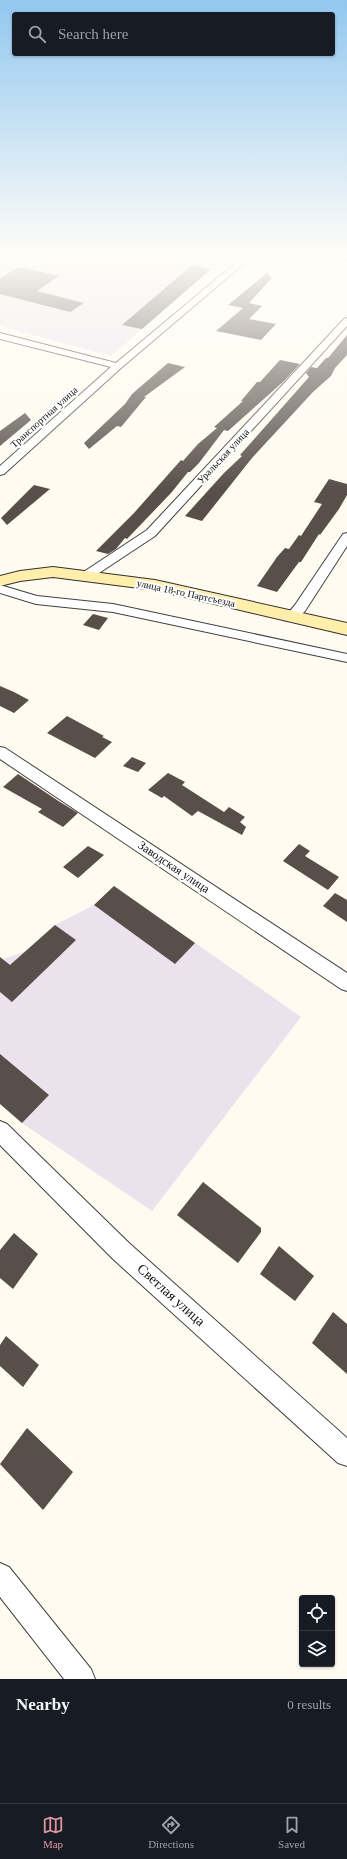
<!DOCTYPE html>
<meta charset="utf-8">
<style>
:root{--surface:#171b24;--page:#242831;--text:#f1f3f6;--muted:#9ea1a6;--line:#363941;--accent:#de949e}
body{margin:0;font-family:"Times New Roman",serif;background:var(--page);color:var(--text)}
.controls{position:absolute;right:12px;bottom:12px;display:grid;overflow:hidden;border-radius:4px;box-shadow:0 1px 3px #0004}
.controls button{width:36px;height:36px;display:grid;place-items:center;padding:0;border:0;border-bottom:1px solid var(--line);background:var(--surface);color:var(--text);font:20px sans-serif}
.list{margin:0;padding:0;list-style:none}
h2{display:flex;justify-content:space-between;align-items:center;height:52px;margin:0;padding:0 16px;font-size:17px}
h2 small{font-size:13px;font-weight:400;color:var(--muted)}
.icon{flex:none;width:22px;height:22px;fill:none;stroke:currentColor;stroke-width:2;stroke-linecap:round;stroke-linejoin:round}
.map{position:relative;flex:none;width:347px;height:1679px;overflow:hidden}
.search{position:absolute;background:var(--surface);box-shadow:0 1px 3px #0004;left:12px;right:12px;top:12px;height:44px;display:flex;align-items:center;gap:10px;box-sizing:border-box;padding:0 14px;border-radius:4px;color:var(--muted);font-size:15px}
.sheet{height:124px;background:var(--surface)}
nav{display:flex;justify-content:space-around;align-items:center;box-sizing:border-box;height:56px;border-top:1px solid var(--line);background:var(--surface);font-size:11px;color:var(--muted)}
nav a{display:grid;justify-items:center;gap:2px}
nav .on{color:var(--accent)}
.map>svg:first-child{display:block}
.industrial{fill:#ebe2ed}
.building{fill:#584e4a}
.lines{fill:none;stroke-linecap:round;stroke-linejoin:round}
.minor-casing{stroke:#414141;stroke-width:2}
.secondary-casing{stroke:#303030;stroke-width:2}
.minor{fill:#fff;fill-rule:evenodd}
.secondary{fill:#ffefab;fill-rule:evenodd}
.labels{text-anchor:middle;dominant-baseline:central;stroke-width:4;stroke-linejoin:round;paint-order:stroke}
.far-street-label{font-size:10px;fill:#0e0e0e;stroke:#fff}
.street-label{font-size:12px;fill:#0e0e0e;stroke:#fff}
.near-street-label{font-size:14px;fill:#0e0e0e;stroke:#fff}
</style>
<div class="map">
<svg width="347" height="1679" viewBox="0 0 347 1679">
<rect width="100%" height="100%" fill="#fffbf0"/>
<!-- industrial -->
<path class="industrial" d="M 0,255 L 227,255 L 111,356 L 0,326 Z
M 114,886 L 301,1017 L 152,1211 L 22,1123 L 0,1104 L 0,962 L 3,959 L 26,951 L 55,925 L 94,905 Z"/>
<!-- building -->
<path class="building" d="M 192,265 L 211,269 L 142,329 L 122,325 Z
M 19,267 L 59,276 L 37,291 L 84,303 L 70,312 L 0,294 L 0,278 Z
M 267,273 L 272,278 L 249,303 L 262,306 L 249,319 L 276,324 L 261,340 L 216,331 L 243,308 L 228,305 Z
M 347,335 L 347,355 L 335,368 L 331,376 L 313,392 L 252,458 L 202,521 L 185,516 L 224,473 L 242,456 L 240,455 L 309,377 L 306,373 L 311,367 L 317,368 L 326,358 L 328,358 Z
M 280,360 L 300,364 L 284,381 L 228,431 L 224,430 L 199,463 L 190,472 L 188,472 L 171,493 L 127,539 L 125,538 L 116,549 L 108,554 L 96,551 L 134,513 L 181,460 L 183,461 L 198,444 L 217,428 L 214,427 L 243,401 L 241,401 L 257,382 L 260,382 Z
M 168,363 L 185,367 L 144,397 L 146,397 L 121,427 L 117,426 L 89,449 L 84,443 L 125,404 L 132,394 Z
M 25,413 L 31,420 L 0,446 L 0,431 Z
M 329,479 L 347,484 L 347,495 L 339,509 L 320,535 L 319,534 L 301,562 L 299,562 L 277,592 L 257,586 L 277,557 L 285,548 L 289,549 L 299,535 L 301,536 L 322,504 L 314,502 Z
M 34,485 L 50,489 L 7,525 L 1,518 Z
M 93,614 L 108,618 L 99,630 L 83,625 Z
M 0,686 L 14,692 L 29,700 L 14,713 L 0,706 Z
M 67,716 L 104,736 L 102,737 L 112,742 L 95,758 L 47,733 Z
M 132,757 L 146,763 L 138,772 L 123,766 Z
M 168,773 L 185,782 L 182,785 L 224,812 L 229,807 L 245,817 L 240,822 L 246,827 L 242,835 L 198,811 L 192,816 L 164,796 L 162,798 L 148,790 Z
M 18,774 L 60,802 L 78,813 L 63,827 L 38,812 L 42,809 L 3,787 Z
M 299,844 L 310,851 L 305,856 L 339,877 L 328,890 L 283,861 Z
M 88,846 L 104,855 L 78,878 L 63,867 Z
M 114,886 L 195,943 L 175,964 L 94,905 Z
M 335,893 L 347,900 L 347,922 L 323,906 Z
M 55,925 L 76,940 L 12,1002 L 0,992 L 0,957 L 10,965 Z
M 0,1054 L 49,1095 L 22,1123 L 0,1104 Z
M 203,1182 L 261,1228 L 261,1232 L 238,1263 L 177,1215 Z
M 14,1233 L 38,1254 L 13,1289 L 0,1278 L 0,1250 Z
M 279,1246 L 314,1276 L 295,1301 L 260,1274 Z
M 333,1312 L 347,1324 L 347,1374 L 312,1343 Z
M 6,1336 L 39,1365 L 23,1387 L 0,1366 L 0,1345 Z
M 27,1428 L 73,1472 L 43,1510 L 0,1464 Z"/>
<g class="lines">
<defs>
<path id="minor" d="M 245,255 L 254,255 L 121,368 L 4,474 L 0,475 L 0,466 L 111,367 L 0,339 L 0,333 L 116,363 Z
M 330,255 L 347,256 L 347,260 L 331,257 Z
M 347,318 L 347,326 L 155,536 L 90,579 L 82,579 L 80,576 L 82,573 L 147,530 L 344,319 Z
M 347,533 L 347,546 L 305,611 L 296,620 L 286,620 L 285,617 L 295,605 L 343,534 Z
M 0,585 L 37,596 L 113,604 L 347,654 L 347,662 L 113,612 L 36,604 L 0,593 Z
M 0,747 L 5,748 L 347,973 L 347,991 L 341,989 L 0,759 Z
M 0,1121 L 7,1124 L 129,1243 L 347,1438 L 347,1466 L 338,1463 L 113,1259 L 0,1145 Z
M 0,1563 L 9,1567 L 91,1669 L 95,1679 L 64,1679 L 0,1597 Z"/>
<path id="secondary" d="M 53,567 L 155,580 L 347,623 L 347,635 L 155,590 L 53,577 L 20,581 L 0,586 L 0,576 L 20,571 Z"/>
</defs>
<!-- minor casing -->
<use href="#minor" class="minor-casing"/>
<!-- secondary casing -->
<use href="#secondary" class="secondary-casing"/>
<!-- minor -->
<use href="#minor" class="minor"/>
<!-- secondary -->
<use href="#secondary" class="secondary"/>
</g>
<!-- sky -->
<linearGradient id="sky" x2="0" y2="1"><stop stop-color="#92c7ef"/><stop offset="0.52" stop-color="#fffdf8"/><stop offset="1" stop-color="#fffdf8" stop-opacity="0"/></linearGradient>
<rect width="347" height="490" fill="url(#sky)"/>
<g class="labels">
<!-- far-street labels -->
<g class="far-street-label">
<text transform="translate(44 417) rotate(-42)">Транспортная улица</text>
<text transform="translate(223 456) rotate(-47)">Уральская улица</text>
<text transform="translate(186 593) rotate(12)">улица 18-го Партсъезда</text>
</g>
<!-- street labels -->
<g class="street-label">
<text transform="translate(174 867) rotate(34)">Заводская улица</text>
</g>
<!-- near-street labels -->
<g class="near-street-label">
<text transform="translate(171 1295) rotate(42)">Светлая улица</text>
</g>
</g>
</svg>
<div class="controls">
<button><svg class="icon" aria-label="locate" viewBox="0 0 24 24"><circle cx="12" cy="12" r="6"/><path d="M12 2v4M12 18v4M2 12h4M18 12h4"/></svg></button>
<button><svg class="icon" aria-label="layers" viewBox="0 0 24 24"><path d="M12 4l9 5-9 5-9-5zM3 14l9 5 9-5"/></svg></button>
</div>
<div class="search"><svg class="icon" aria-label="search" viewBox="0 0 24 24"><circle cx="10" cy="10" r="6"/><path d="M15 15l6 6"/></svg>Search here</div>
</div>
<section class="sheet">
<h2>Nearby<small>0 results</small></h2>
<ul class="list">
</ul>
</section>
<nav>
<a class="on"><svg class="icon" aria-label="map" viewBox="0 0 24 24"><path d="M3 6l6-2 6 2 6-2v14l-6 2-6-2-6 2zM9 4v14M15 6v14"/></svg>Map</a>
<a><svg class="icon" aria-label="directions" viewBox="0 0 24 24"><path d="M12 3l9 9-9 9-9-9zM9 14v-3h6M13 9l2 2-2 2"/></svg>Directions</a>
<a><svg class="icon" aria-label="saved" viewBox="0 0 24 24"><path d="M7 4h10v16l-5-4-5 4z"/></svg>Saved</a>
</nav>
